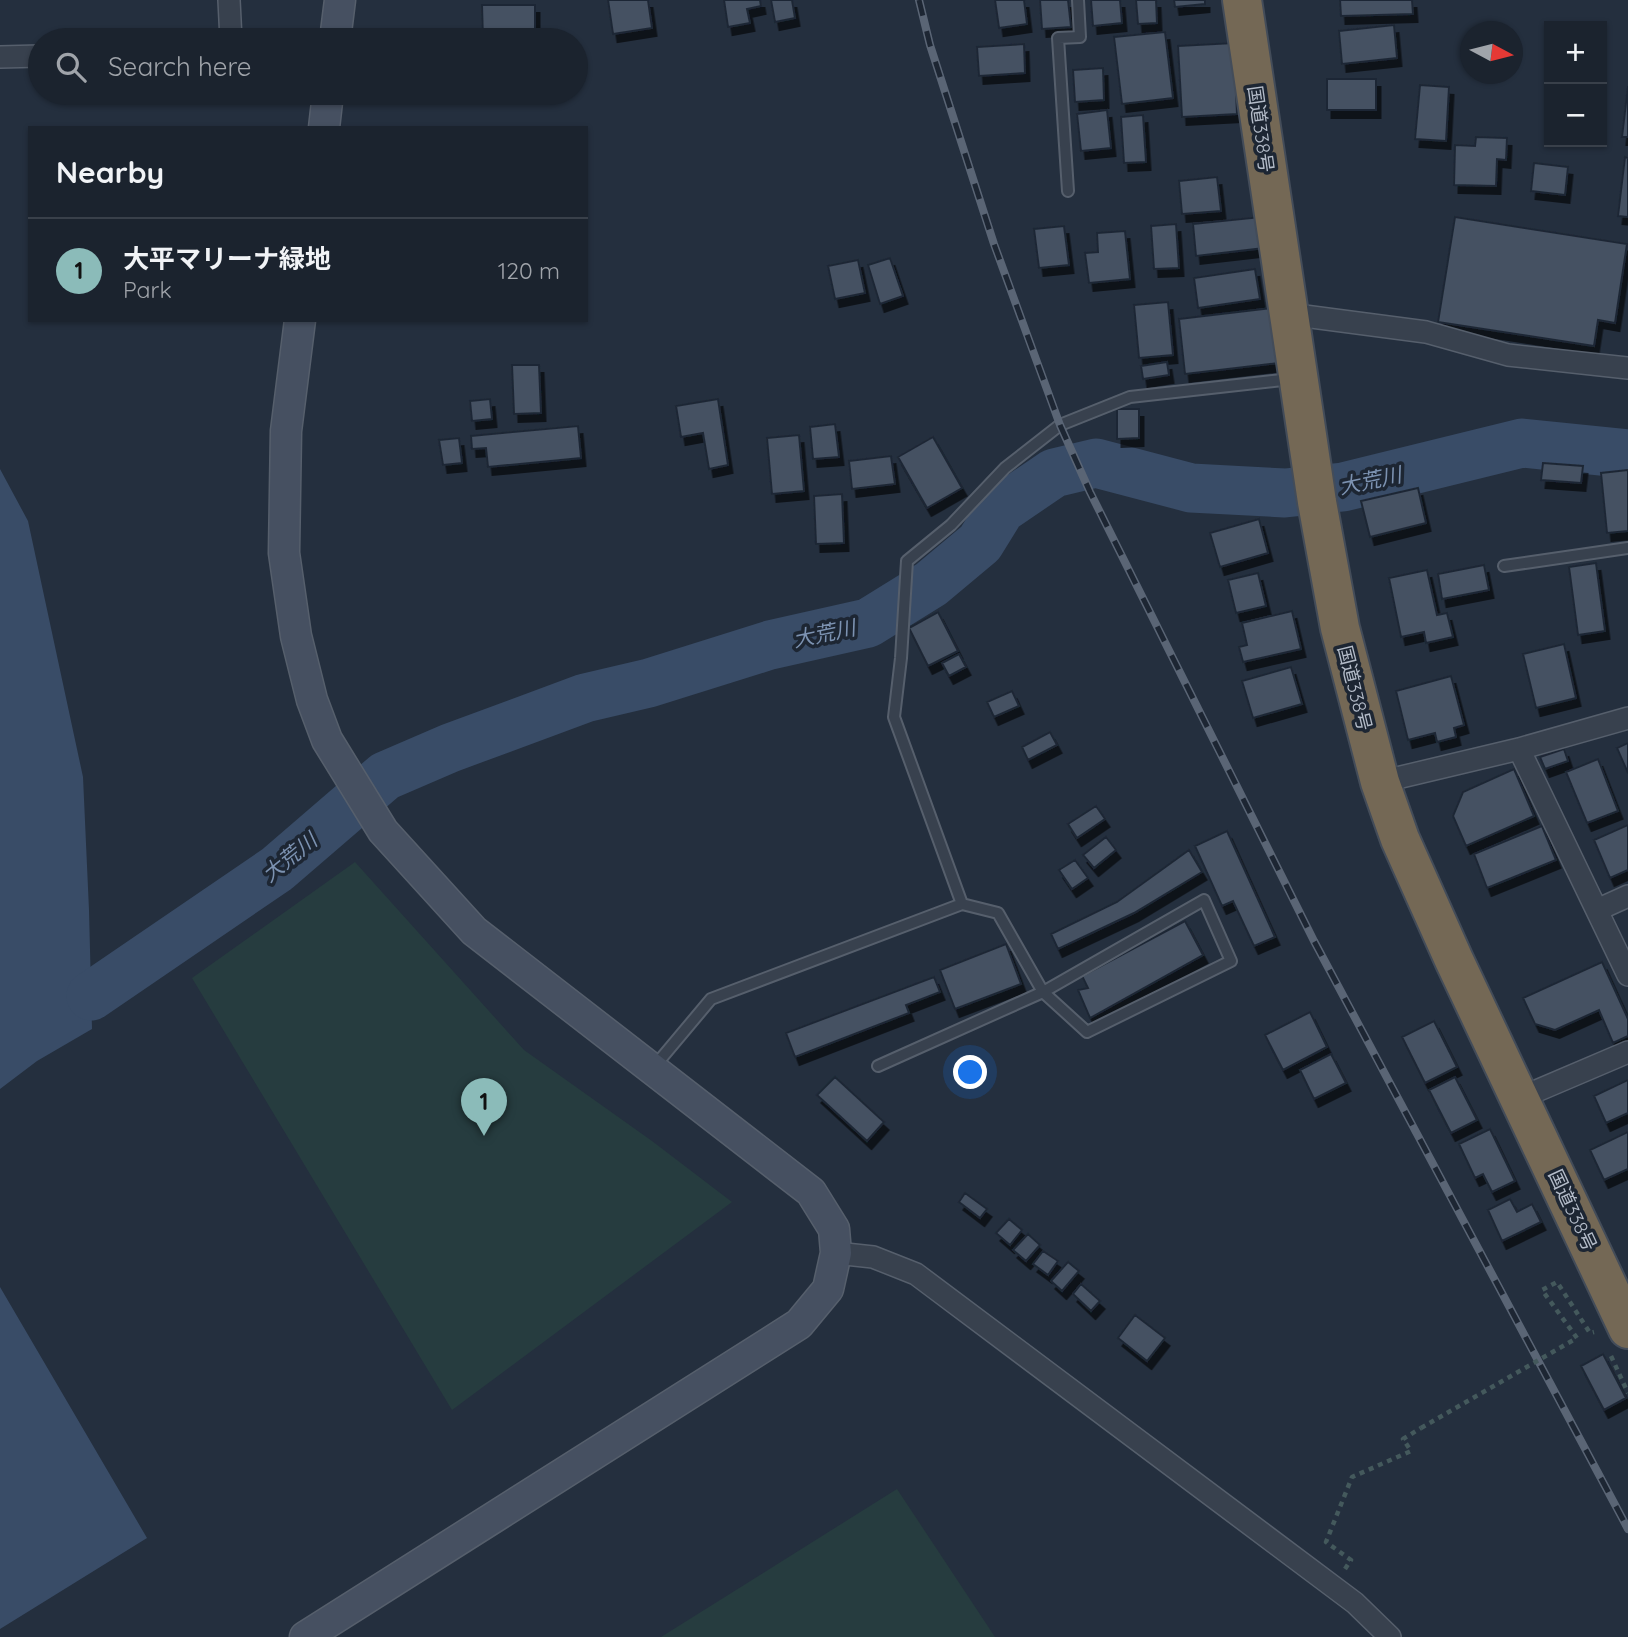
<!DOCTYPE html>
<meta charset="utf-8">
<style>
:root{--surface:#1b232e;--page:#242b36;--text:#f1f3f6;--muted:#a0a4aa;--line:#39404a;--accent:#8bbbb9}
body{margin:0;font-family:Quicksand,"Noto Sans JP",sans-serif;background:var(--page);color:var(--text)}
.controls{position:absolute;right:21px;top:21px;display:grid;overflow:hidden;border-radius:0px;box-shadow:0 2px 5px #0004}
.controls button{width:63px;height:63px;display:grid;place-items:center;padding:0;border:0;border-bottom:2px solid var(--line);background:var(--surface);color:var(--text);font:35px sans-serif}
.compass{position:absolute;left:1460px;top:21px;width:63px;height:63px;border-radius:50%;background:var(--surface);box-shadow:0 2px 5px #0004;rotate:97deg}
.you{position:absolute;left:971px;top:1073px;width:24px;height:24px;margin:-18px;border:5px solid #fff;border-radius:50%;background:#1a73e8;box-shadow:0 0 0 10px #1a73e833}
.badge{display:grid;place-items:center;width:46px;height:46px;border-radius:50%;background:var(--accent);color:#111;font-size:23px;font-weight:700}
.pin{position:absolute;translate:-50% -58px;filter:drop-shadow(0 2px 4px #0008)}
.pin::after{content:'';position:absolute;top:37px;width:24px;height:21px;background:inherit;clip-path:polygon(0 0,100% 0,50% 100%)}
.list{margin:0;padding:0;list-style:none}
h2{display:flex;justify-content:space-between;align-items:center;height:91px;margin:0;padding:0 28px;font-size:30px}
h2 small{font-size:23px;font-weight:400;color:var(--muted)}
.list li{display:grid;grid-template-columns:46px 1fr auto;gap:21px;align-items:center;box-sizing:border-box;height:105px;padding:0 28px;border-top:2px solid var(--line)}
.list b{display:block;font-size:26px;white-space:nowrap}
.list p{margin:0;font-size:23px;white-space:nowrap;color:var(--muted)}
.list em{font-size:23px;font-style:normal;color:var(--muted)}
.icon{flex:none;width:38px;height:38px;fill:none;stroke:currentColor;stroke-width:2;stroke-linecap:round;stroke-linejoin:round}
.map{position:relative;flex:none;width:1628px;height:1637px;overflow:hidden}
.search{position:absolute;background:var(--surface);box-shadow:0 2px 5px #0004;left:28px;top:28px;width:560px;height:77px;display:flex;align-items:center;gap:18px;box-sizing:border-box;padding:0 24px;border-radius:38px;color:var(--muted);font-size:26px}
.panel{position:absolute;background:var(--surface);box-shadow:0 2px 5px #0004;left:28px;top:126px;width:560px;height:196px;border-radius:0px}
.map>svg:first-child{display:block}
.green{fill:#263c3f}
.water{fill:#394c67}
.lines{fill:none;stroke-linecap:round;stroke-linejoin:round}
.river{stroke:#394c67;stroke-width:49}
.building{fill:#455162;stroke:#1f2835;stroke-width:2;filter:url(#shadow)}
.lane-casing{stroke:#565f6c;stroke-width:14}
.street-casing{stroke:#565f6c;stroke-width:24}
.secondary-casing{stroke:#565f6c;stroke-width:33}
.highway-casing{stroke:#434c59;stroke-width:42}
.path{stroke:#44595c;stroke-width:4.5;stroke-dasharray:5 5;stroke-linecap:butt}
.lane{stroke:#38414e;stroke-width:10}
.street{stroke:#38414e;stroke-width:21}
.secondary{stroke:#465061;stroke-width:30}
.highway{stroke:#746855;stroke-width:38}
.rail-casing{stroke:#5a6575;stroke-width:8}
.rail{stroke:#1d2633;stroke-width:5;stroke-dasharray:16;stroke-linecap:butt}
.path-bridge{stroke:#44595c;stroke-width:4.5;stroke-dasharray:5 5;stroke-linecap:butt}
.labels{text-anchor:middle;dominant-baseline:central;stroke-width:7;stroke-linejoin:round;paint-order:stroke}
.street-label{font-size:19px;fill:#b4bcc9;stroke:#1d2633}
.water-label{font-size:21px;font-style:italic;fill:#7c92b1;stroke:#1d2633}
</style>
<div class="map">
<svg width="1628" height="1637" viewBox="0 0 1628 1637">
<defs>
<filter id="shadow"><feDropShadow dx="4.5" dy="8" stdDeviation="0" flood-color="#0009"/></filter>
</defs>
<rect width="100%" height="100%" fill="#242f3e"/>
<!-- green -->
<path class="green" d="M 355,862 L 524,1050 L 652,1141 L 732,1202 L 452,1410 L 192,978 Z
M 897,1489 L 995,1637 L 661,1637 Z"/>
<!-- water -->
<path class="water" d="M 0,469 L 28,521 L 83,777 L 89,910 L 92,1029 L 37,1061 L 0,1089 Z
M 0,1287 L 147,1538 L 0,1629 Z"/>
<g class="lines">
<!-- river -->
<path class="river" d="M 91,996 L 277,869 L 385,776 L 450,748 L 585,698 L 649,683 L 770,645 L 868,623 L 931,584 L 980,543 L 1001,509 L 1054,473 L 1096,463 L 1191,488 L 1285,493 L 1343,487 L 1522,443 L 1628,454"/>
</g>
<!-- building -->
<path class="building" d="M 608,0 L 648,0 L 652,28 L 613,34 Z
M 724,0 L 760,0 L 761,6 L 747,9 L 750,23 L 728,27 Z
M 771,0 L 792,0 L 795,18 L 775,22 Z
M 995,0 L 1024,0 L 1027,24 L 999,28 Z
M 1040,0 L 1068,0 L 1071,27 L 1042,29 Z
M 1091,0 L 1120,0 L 1122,23 L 1093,26 Z
M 1136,0 L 1156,0 L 1157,23 L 1138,24 Z
M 1174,0 L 1205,0 L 1205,4 L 1175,7 Z
M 1340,0 L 1412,0 L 1413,14 L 1341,16 Z
M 482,5 L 535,5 L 535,40 L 483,40 Z
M 1394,25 L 1397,58 L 1342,64 L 1339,31 Z
M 1165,32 L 1173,98 L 1122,104 L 1114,37 Z
M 1234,43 L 1237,114 L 1182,117 L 1178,46 Z
M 1024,44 L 1025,73 L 979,76 L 977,47 Z
M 1103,68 L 1104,100 L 1075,102 L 1073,70 Z
M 1327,79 L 1376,79 L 1376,110 L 1327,110 Z
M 1420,85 L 1449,87 L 1446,141 L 1415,139 Z
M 1628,86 L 1628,137 L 1622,137 Z
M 1107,110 L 1111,148 L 1081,151 L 1077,114 Z
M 1143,115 L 1146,162 L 1124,163 L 1121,117 Z
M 1476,137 L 1507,138 L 1506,160 L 1497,159 L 1496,186 L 1454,185 L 1455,145 L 1475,146 Z
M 1625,157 L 1628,158 L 1628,217 L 1618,216 Z
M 1534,163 L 1568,167 L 1565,195 L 1531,191 Z
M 1217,177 L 1221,211 L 1182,214 L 1179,181 Z
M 1261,217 L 1264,248 L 1196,256 L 1193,224 Z
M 1455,217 L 1627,244 L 1615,323 L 1598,320 L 1594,346 L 1438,322 Z
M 1176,224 L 1179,268 L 1154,269 L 1151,226 Z
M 1064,226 L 1069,265 L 1039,268 L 1034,229 Z
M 1125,231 L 1130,279 L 1089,283 L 1085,253 L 1098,252 L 1097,233 Z
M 890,258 L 903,296 L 880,304 L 868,265 Z
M 858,260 L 865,293 L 835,299 L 828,266 Z
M 1255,269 L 1260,299 L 1198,308 L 1194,278 Z
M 1168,302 L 1173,355 L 1139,358 L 1134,305 Z
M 1273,308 L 1279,363 L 1185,374 L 1179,319 Z
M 1167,362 L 1169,375 L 1143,379 L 1141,366 Z
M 512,365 L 539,365 L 541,413 L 514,414 Z
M 490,399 L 492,419 L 472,421 L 470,401 Z
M 718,399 L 728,465 L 709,469 L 703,433 L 681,437 L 676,406 Z
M 1117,409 L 1139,409 L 1139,438 L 1117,439 Z
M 835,424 L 839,457 L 813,459 L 810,427 Z
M 578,426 L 581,458 L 488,467 L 486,448 L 472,449 L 471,436 Z
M 799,435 L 804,491 L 772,494 L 767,438 Z
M 933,437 L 962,488 L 927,508 L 898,457 Z
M 459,438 L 462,463 L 443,465 L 439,440 Z
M 891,456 L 895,484 L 852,489 L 849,461 Z
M 1543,463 L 1583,466 L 1581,483 L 1541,480 Z
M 1628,470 L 1628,531 L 1607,533 L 1601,473 Z
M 1418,488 L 1426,523 L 1370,537 L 1361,501 Z
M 842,494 L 844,543 L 816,544 L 814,496 Z
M 1259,519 L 1268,553 L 1220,567 L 1210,533 Z
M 1596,563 L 1605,631 L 1578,635 L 1569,567 Z
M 1484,565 L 1489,590 L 1442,599 L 1438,574 Z
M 1427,570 L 1437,615 L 1447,613 L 1453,637 L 1426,643 L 1424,632 L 1401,637 L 1389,578 Z
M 1258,573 L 1266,606 L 1236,613 L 1228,580 Z
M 1292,611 L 1301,649 L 1243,662 L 1239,647 L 1247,645 L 1242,623 Z
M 938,612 L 958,651 L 928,666 L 909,628 Z
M 1564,644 L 1576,698 L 1536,708 L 1523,654 Z
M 959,654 L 966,667 L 949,676 L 942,663 Z
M 1291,667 L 1302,704 L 1253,718 L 1242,681 Z
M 1451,676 L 1464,725 L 1454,728 L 1456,737 L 1437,742 L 1435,733 L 1408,740 L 1396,691 Z
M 1012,691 L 1019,706 L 994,717 L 987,702 Z
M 1050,732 L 1057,745 L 1028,760 L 1022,747 Z
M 1628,743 L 1628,773 L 1617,748 Z
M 1564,749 L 1568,761 L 1545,769 L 1540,757 Z
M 1598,759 L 1618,811 L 1587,823 L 1566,772 Z
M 1514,769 L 1534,816 L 1466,846 L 1453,816 L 1463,792 Z
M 1096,806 L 1105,819 L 1077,838 L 1068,824 Z
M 1628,825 L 1628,870 L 1610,878 L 1594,840 Z
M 1542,826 L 1556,860 L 1487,888 L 1474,854 Z
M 1227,831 L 1275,937 L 1254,946 L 1233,901 L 1222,906 L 1195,846 Z
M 1106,837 L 1116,850 L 1094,868 L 1083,855 Z
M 1189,850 L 1202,872 L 1134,913 L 1058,949 L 1051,934 L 1117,902 Z
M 1075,860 L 1088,878 L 1072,889 L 1059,870 Z
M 1185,921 L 1203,955 L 1090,1018 L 1078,990 L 1088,988 L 1082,976 Z
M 1006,944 L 1021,984 L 955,1009 L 940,970 Z
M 1602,962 L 1628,1019 L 1628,1036 L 1613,1043 L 1599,1010 L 1555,1030 L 1535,1024 L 1523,998 Z
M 934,977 L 940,992 L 906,1005 L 909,1013 L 795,1057 L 786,1033 Z
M 1310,1012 L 1327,1047 L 1283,1070 L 1265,1035 Z
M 1434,1021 L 1457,1067 L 1425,1083 L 1402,1037 Z
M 1331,1054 L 1346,1083 L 1314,1099 L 1300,1070 Z
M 835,1077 L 884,1122 L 867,1141 L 817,1095 Z
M 1455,1077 L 1477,1120 L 1451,1133 L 1429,1090 Z
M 1628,1080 L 1628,1113 L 1606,1123 L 1594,1096 Z
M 1490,1129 L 1515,1181 L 1492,1192 L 1483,1174 L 1475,1178 L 1459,1144 Z
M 1628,1132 L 1628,1169 L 1604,1180 L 1590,1150 Z
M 965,1193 L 987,1209 L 980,1218 L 959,1202 Z
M 1510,1199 L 1517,1212 L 1532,1204 L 1541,1222 L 1502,1241 L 1488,1210 Z
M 1009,1219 L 1022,1230 L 1010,1245 L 996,1233 Z
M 1028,1234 L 1040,1245 L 1026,1261 L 1013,1250 Z
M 1043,1251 L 1058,1261 L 1048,1275 L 1033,1264 Z
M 1068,1262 L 1079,1271 L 1062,1291 L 1051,1281 Z
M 1081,1284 L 1100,1301 L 1091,1311 L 1073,1294 Z
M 1135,1315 L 1165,1338 L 1147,1361 L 1118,1338 Z
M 1603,1354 L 1626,1398 L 1604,1410 L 1581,1366 Z"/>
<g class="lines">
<defs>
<path id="lane" d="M 1068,191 L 1058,38 L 1080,37 L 1078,0
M 1504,566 L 1628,548
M 1204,900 L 1231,961 L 1087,1032 L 1043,992 Z
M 962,904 L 894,717 L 901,658 L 907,561 L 951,525 L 1005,468 L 1060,425 L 1130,397 L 1291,379
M 654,1067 L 711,999 L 962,904 L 998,913 L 1043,992 L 878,1066"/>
<path id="street" d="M 229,0 L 231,40
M 0,57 L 40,56
M 1289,314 L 1426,332 L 1508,355 L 1628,368
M 1519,749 L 1628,975
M 1380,782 L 1519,749 L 1628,718
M 1597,910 L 1628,896
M 1520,1098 L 1628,1052
M 836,1253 L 873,1257 L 916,1274 L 1355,1603 L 1390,1637"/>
<path id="secondary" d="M 335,40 L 340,0
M 324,128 L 328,93
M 300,320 L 286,431 L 284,553 L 296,636 L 312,700 L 327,740 L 383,831 L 474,931 L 811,1192 L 834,1229 L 836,1253 L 828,1289 L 799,1324 L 305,1637"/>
<path id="highway" d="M 1242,0 L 1317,502 L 1340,628 L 1380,782 L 1400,839 L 1454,960 L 1628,1329"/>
</defs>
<!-- lane casing -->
<use href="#lane" class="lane-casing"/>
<!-- street casing -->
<use href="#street" class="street-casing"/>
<!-- secondary casing -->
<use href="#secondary" class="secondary-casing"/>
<!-- highway casing -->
<use href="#highway" class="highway-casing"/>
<!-- path -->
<path class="path" d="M 1577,1338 L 1542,1290 L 1557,1282 L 1590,1333 L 1594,1332
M 1611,1356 L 1628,1393
M 1345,1569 L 1351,1560 L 1326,1542 L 1352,1477 L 1411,1451 L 1403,1439 L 1421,1428"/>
<!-- lane -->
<use href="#lane" class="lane"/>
<!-- street -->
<use href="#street" class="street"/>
<!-- secondary -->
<use href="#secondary" class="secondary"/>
<!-- highway -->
<use href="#highway" class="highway"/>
<defs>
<path id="rail" d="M 919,0 L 930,45 L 994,244 L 1060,425 L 1090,492 L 1314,941 L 1628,1529"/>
</defs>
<!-- rail casing -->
<use href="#rail" class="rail-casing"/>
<!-- rail -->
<use href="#rail" class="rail"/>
<!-- path-bridge -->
<path class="path-bridge" d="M 1421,1428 L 1577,1338"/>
</g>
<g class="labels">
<!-- street labels -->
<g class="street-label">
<text transform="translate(1261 129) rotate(82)">国道338号</text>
<text transform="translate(1355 688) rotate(76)">国道338号</text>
<text transform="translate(1573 1210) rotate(65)">国道338号</text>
</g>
<!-- water labels -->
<g class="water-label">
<text transform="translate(1370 480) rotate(-12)">大荒川</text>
<text transform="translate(824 633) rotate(-12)">大荒川</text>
<text transform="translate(289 857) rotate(-39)">大荒川</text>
</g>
</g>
</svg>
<div class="controls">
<button>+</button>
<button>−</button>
</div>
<svg class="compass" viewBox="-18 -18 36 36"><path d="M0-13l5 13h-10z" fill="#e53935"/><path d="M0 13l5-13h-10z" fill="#a0a4aa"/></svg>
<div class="you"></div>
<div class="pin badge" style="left:484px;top:1136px">1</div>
<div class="search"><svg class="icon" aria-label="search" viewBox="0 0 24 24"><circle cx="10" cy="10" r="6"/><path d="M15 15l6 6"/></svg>Search here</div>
<section class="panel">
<h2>Nearby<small></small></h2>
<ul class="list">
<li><span class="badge">1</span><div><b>大平マリーナ緑地</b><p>Park</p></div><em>120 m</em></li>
</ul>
</section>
</div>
